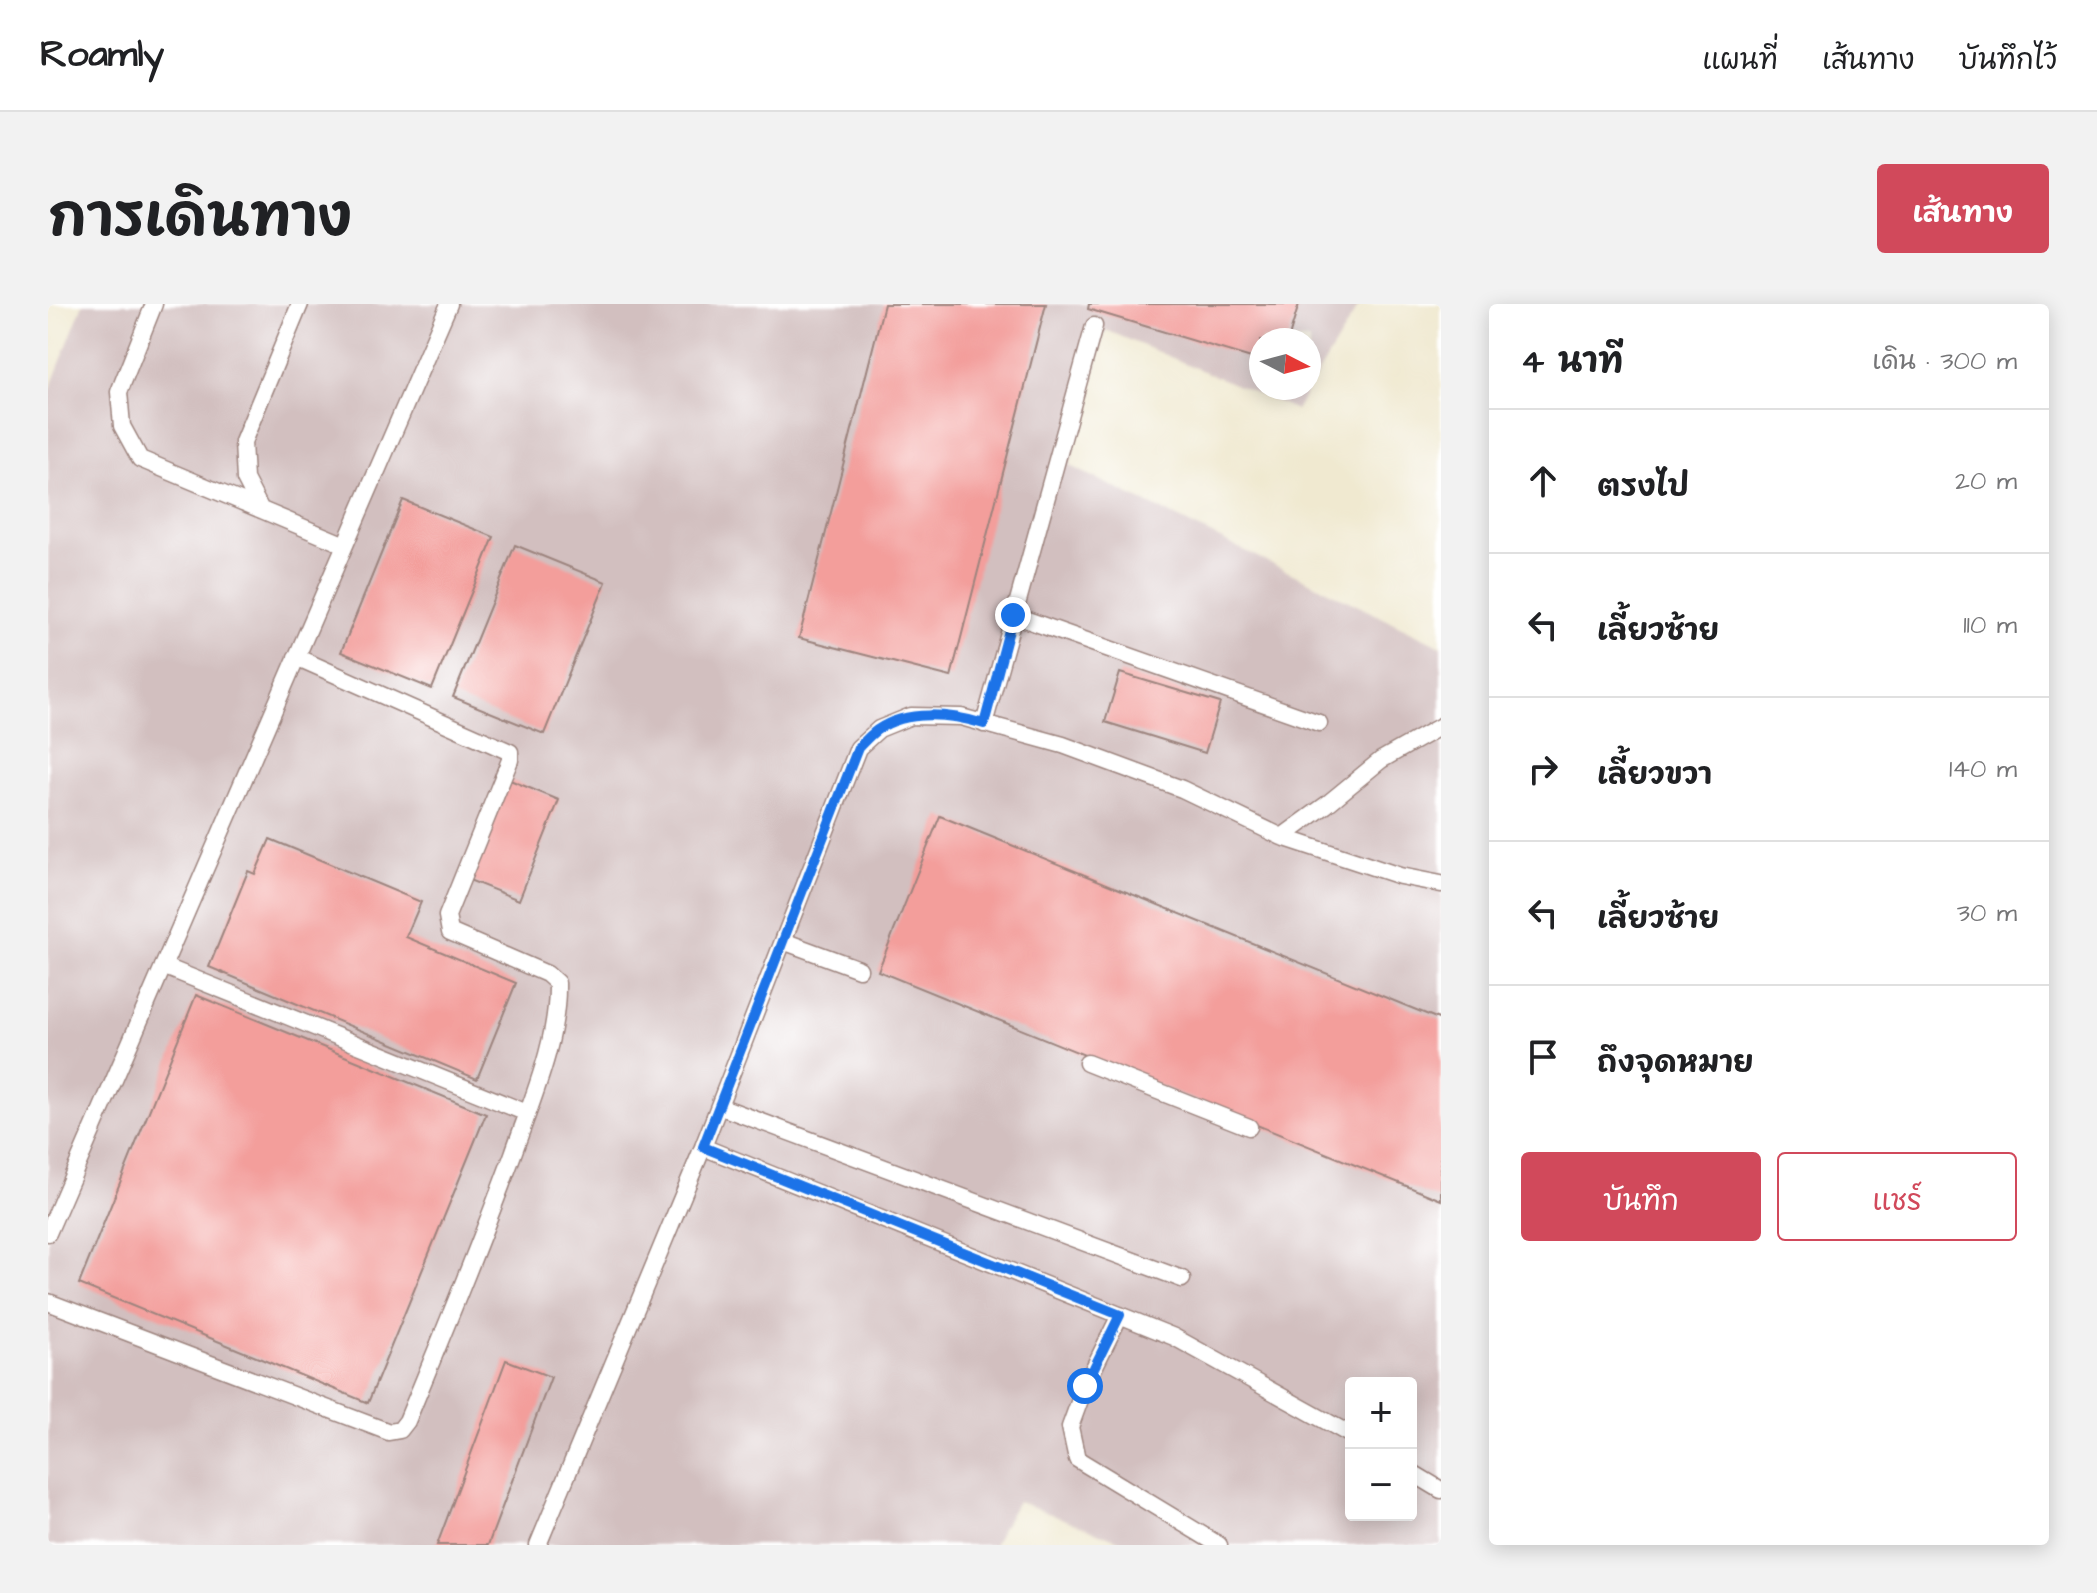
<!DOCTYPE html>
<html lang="th">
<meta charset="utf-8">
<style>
:root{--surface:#fff;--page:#f2f2f2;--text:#202124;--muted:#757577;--line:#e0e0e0;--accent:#d1495b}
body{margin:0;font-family:"Architects Daughter","Playpen Sans Thai",sans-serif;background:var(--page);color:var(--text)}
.controls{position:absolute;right:24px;bottom:24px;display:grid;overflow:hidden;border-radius:8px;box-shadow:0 4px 20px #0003}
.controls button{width:72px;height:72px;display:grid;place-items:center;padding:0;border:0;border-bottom:2px solid var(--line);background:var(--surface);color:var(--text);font:40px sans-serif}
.compass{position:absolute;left:1201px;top:24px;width:72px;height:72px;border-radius:50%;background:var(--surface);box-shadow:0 4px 20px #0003;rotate:96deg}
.stop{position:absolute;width:24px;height:24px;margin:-18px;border:6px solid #1a73e8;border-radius:50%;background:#fff}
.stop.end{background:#1a73e8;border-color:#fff;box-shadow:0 2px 8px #0008}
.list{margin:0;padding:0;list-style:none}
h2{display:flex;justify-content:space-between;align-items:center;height:104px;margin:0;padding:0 32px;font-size:34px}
h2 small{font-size:26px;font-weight:400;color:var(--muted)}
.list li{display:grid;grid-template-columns:52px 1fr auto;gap:24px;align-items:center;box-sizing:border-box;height:144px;padding:0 32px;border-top:2px solid var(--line)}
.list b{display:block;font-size:30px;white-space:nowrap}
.list em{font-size:26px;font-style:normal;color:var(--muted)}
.actions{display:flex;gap:16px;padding:24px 32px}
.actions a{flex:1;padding:18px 0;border:2px solid var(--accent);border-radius:8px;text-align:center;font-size:28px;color:var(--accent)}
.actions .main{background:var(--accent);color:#fff}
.icon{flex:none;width:44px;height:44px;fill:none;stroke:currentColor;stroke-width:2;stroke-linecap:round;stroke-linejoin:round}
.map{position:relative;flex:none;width:1393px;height:1241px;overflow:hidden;border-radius:8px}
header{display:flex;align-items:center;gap:48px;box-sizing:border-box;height:112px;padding:0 40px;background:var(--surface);border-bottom:2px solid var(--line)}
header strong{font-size:38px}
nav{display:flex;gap:44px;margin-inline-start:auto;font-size:28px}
.intro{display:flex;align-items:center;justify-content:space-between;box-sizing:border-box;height:192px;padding:0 48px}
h1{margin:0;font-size:56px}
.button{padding:20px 36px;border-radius:8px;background:var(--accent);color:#fff;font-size:28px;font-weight:700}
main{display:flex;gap:48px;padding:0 48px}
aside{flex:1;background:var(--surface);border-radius:8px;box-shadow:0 4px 20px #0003}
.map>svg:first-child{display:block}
.industrial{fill:#d2bfbf;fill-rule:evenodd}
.building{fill:#f39e9b}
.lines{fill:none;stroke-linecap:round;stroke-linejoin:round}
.lane-casing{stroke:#9d847e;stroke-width:19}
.lane{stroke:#fff;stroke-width:16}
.route{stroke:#1a73e8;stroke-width:10}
</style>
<header>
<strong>Roamly</strong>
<nav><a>แผนที่</a><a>เส้นทาง</a><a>บันทึกไว้</a></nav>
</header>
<div class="intro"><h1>การเดินทาง</h1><a class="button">เส้นทาง</a></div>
<main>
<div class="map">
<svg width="1393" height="1241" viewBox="0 0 1393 1241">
<rect width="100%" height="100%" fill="#fff"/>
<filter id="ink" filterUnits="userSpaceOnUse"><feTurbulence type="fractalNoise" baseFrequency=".0125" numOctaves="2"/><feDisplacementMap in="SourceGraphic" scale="16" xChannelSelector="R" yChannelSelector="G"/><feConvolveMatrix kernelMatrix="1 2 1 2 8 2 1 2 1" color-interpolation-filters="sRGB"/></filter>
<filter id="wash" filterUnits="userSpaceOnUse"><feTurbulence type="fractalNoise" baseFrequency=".006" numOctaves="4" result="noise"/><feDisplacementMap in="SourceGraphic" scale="32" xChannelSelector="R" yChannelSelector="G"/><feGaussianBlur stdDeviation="1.8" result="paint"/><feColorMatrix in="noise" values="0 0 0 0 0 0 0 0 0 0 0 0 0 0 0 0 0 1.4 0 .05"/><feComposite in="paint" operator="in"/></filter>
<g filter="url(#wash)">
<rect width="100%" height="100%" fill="#f0e9d0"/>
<!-- industrial -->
<path class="industrial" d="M 35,0 L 1312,0 L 1261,84 L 1261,36 L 1213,36 L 1213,84 L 1261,84 L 1248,106 L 1058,26 L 1022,162 L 1393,342 L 1393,1241 L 1083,1241 L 969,1197 L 945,1241 L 0,1241 L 0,90 ZM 1303,1079 L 1363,1079 L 1363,1211 L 1303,1211 Z"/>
<g id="blocks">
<!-- building -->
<path class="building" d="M 836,0 L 998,0 L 903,373 L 751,334 Z
M 1041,0 L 1251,0 L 1240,36 L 1213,36 L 1213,57 L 1040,5 Z
M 355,196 L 446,233 L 384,385 L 293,348 Z
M 467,241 L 558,278 L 496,430 L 405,393 Z
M 1072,369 L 1172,399 L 1157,449 L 1057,418 Z
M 457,474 L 511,496 L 471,596 L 416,574 Z
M 892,512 L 1393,716 L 1393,896 L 830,667 Z
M 222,535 L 373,598 L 358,633 L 468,679 L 429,775 L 161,663 L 200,567 L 207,570 Z
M 148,691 L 438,810 L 320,1099 L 31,980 Z
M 458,1056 L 503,1073 L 440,1241 L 389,1241 Z"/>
</g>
</g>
<g filter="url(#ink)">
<use href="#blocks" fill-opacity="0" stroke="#9d847e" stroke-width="2"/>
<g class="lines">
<defs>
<path id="lane" d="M 106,0 L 71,88 L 74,122 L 92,155 L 297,241
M 213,206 L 197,175 L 195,138 L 252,0
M 965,311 L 1271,419
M 936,420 L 1046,22
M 1234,533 L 1278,501 L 1333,456 L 1393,422
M 735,637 L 811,665
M 115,662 L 479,809
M 1039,759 L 1201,823
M 671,802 L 1134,975
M 655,843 L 1126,1033 L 1303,1131
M 0,929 L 401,0
M 0,998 L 341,1128 L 352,1126 L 359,1117 C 396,1028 432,940 465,850 C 484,795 510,738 509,679 L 499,670 L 402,628 L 399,612 L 462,456 L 462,448 L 248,353
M 1072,1011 L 1037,1082 L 1022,1123 L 1029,1155 L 1171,1241
M 1363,1168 L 1393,1186
M 490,1241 L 655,843 L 810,444 L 831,425 L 863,412 L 913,413 L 1015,441 L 1134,485 L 1234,533 L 1352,572 L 1393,580"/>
</defs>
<!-- lane casing -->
<use href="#lane" class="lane-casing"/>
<!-- lane -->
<use href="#lane" class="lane"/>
</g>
</g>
<g class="lines" filter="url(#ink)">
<!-- route -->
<path class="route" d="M 965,311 L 936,420 C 903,410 859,405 829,426 C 822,431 816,438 810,444 L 655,843 L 1072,1011 L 1037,1082"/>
</g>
</svg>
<div class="controls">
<button>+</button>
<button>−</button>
</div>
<svg class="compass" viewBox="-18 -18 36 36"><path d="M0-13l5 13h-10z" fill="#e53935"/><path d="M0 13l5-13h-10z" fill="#757577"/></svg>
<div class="stop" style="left:1037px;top:1082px"></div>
<div class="stop end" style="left:965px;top:311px"></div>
</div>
<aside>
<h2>4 นาที<small>เดิน · 300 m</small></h2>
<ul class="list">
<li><svg class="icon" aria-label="ahead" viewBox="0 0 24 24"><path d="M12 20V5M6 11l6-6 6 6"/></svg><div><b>ตรงไป</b></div><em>20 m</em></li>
<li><svg class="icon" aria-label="left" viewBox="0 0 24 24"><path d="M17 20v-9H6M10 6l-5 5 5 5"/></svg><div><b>เลี้ยวซ้าย</b></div><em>110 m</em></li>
<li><svg class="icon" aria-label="right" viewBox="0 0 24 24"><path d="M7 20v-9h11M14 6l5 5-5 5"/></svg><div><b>เลี้ยวขวา</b></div><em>140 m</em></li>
<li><svg class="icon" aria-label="left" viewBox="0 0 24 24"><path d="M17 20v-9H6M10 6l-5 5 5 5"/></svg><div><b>เลี้ยวซ้าย</b></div><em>30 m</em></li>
<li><svg class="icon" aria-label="arrive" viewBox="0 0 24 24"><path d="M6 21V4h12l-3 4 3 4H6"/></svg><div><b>ถึงจุดหมาย</b></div></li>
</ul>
<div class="actions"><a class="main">บันทึก</a><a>แชร์</a></div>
</aside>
</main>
